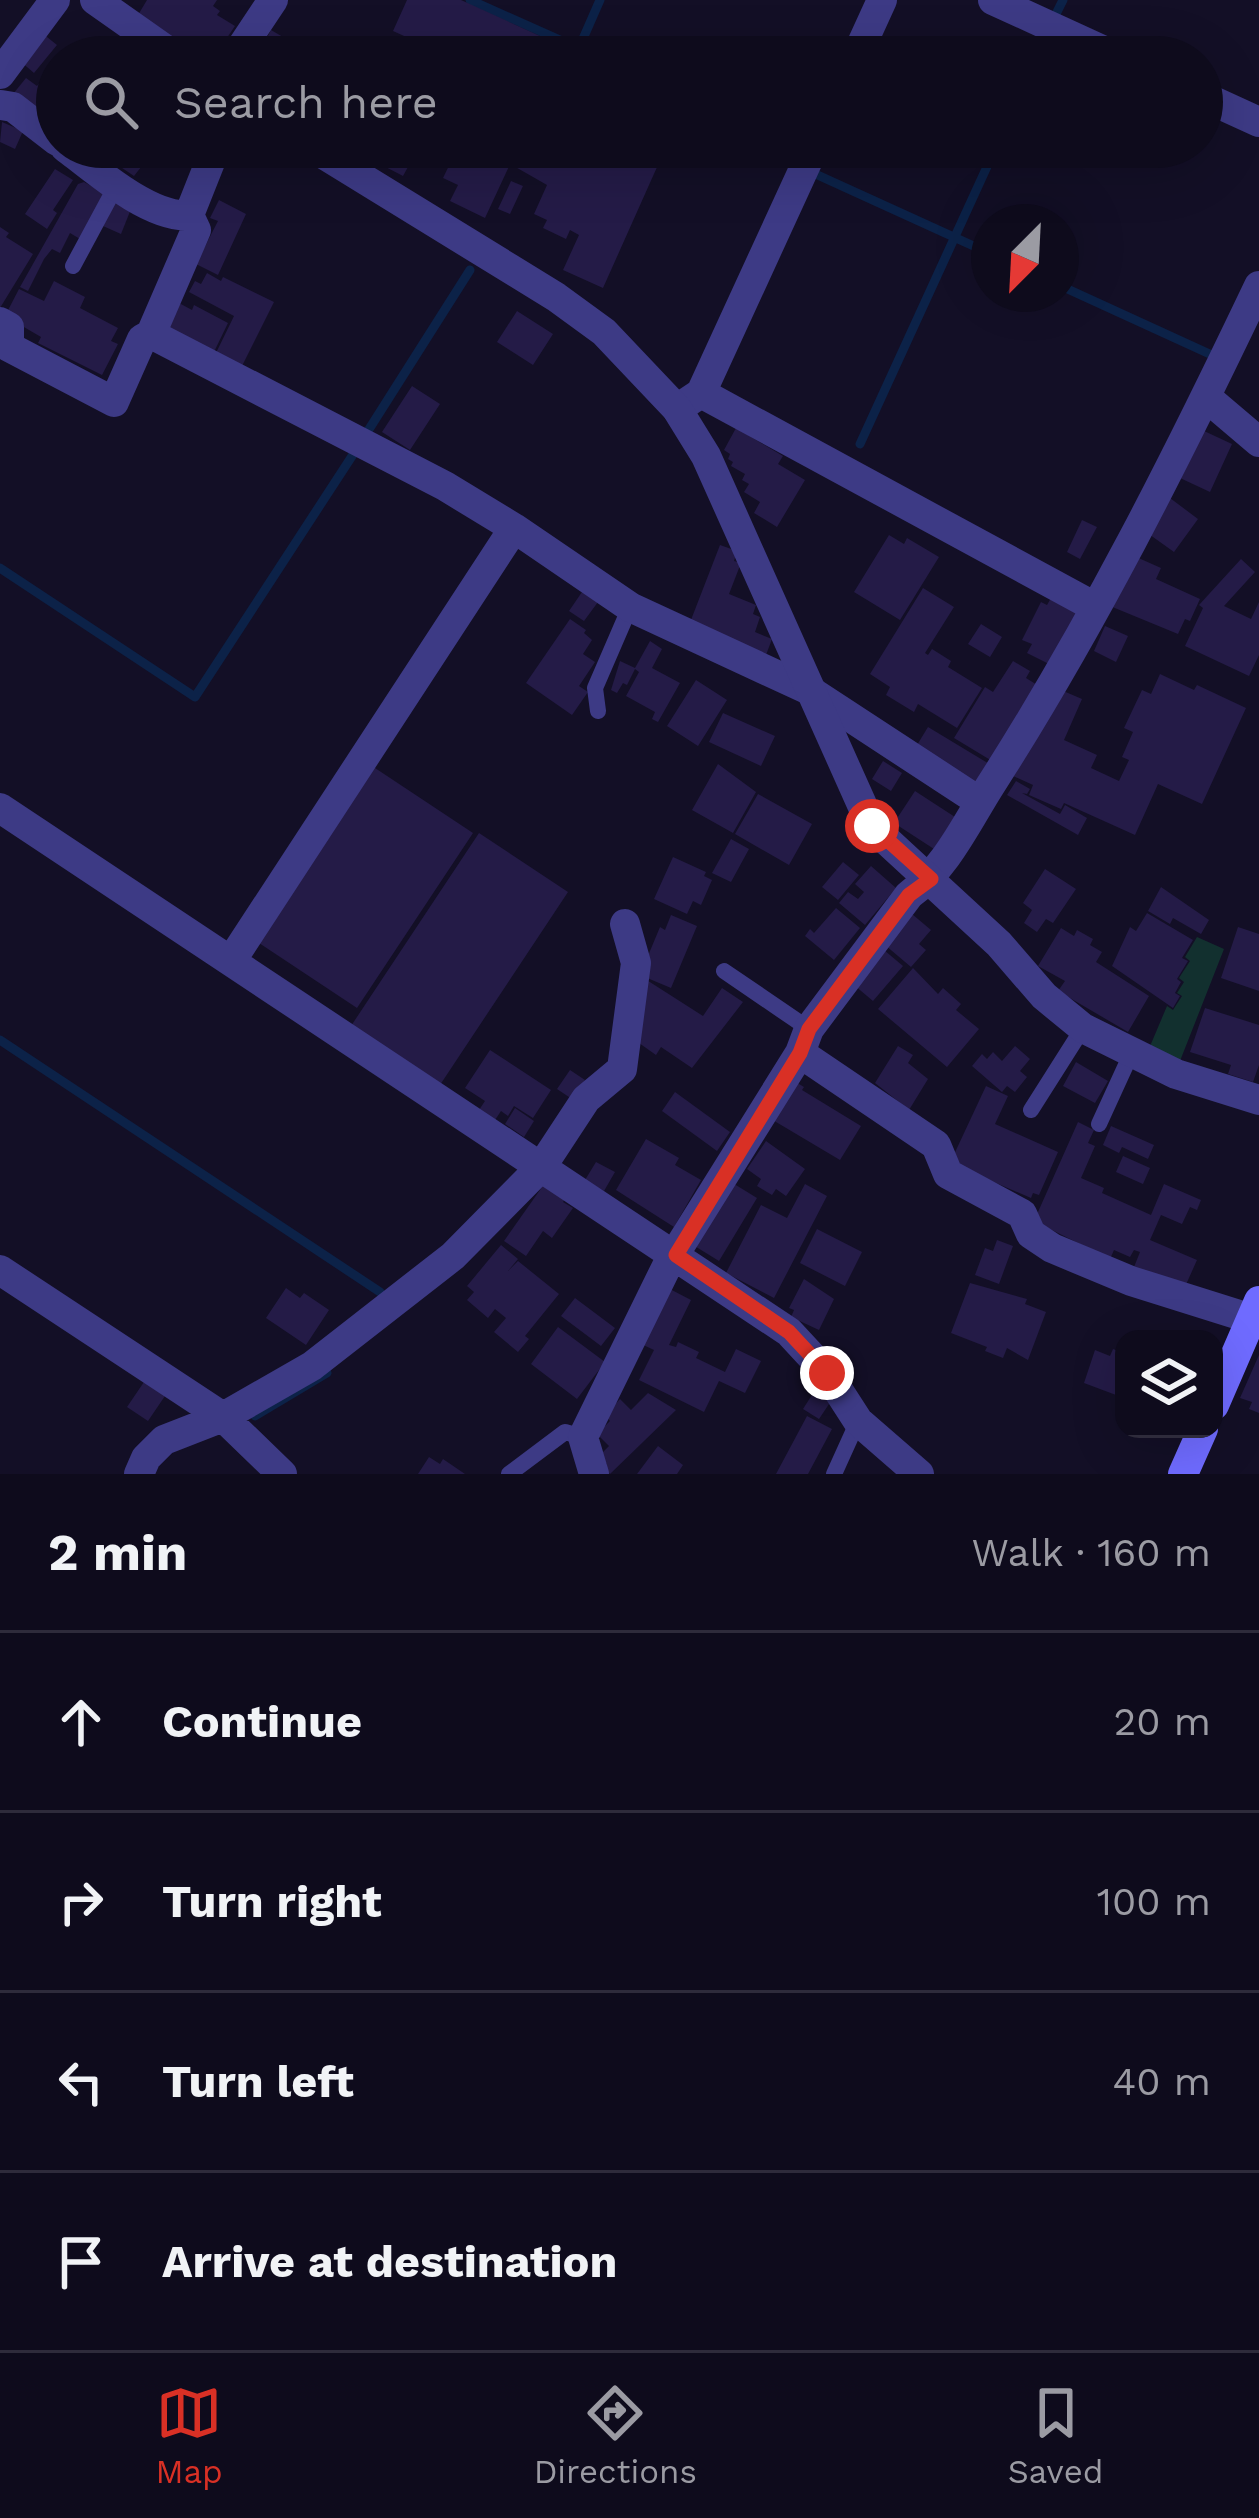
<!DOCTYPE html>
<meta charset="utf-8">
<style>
:root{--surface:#0e0b1c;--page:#1c1929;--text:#f1f3f6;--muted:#9b9ba3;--line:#2e2b3b;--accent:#d93025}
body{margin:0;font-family:"Work Sans",sans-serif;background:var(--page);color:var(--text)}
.controls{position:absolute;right:36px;bottom:36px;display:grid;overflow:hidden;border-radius:24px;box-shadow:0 12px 48px #0002}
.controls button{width:108px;height:108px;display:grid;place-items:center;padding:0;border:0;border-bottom:3px solid var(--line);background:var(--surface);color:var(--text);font:60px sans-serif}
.compass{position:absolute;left:971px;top:204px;width:108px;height:108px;border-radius:50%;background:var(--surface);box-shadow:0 12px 48px #0002;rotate:204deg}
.stop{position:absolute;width:36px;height:36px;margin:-27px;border:9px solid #d93025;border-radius:50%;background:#fff}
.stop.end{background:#d93025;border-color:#fff;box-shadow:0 3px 12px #0008}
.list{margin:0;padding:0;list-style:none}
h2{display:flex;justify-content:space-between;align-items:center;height:156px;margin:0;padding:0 48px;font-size:51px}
h2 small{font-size:39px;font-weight:400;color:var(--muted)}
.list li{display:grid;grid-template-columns:78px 1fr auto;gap:36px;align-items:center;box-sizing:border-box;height:180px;padding:0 48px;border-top:3px solid var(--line)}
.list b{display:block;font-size:45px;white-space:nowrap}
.list em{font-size:39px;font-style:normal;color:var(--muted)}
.icon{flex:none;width:66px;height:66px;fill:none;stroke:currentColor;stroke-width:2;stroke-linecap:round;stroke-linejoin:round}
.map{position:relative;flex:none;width:1259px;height:1474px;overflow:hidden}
.search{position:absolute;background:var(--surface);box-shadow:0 12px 48px #0002;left:36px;right:36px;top:36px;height:132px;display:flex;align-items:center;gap:30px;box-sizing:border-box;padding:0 42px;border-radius:66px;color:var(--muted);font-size:45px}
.sheet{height:876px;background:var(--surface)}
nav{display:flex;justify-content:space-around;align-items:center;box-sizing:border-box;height:168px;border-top:3px solid var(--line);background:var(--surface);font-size:33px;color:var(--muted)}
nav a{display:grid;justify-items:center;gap:6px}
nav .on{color:var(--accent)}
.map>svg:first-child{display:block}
.green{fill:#12302f}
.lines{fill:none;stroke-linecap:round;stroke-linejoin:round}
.stream{stroke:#0c2248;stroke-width:9}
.building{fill:#241b47}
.service{stroke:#3d3a85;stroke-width:16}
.minor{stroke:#3d3a85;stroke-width:30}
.tertiary{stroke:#3d3a85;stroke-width:30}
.secondary{stroke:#6f6bff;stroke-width:30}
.route{stroke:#d93025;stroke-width:15}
</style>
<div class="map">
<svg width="1259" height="1474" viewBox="0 0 1259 1474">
<rect width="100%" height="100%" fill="#130f26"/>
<!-- green -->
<path class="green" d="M 1197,937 L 1224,949 L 1180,1061 L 1148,1051 L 1167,1006 L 1173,1010 L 1182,996 L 1177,993 L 1184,982 L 1179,978 L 1190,961 L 1185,957 Z"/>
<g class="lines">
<!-- stream -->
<path class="stream" d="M 470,0 L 598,57
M 1054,18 L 1063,0
M 575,57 L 600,0
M 1038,57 L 1047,36
M 811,172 L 989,253
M 1061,286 L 1214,356
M 366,434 L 470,270
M 860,444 L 996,147
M 0,568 L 195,697 L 356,450
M 0,1040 L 380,1292
M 255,1416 L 327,1373"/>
</g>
<!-- building -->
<path class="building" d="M 147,0 L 217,0 L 213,6 L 220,11 L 217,15 L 235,26 L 214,57 L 202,57 L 138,15 Z
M 407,0 L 461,0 L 562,46 L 557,57 L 429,57 L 433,49 L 393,31 Z
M 271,30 L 295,44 L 288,57 L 257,57 Z
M 42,33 L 57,45 L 34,73 L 20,61 Z
M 57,61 L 57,120 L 47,112 L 43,118 L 13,94 L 26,78 L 37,86 Z
M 2,122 L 23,131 L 15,149 L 0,142 Z
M 91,147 L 137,147 L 149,157 L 134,176 Z
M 386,147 L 419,147 L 403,176 L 378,163 Z
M 458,147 L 518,147 L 485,218 L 450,201 L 458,185 L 443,178 Z
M 520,147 L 666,147 L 603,288 L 563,270 L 579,235 L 570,230 L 566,239 L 543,228 L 547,220 L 534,214 L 547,185 L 512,165 Z
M 55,169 L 73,180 L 53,210 L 57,213 L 47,229 L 25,214 Z
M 511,181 L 523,186 L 510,214 L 498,209 Z
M 84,182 L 104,193 L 80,239 L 70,233 L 60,253 L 52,249 L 44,259 L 28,291 L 20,287 L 78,184 Z
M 219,200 L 246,214 L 218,275 L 196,264 L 218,221 L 210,218 Z
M 114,202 L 131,209 L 121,234 L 103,226 Z
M 0,227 L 9,233 L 6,237 L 33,254 L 0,308 Z
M 207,273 L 221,281 L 223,277 L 274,302 L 241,368 L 215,355 L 234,316 L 189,292 L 195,281 L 201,284 Z
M 54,281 L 85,297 L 80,308 L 118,328 L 111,341 L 118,344 L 102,375 L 38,343 L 41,337 L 5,316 L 19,289 L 44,301 Z
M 179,303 L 192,310 L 194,305 L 228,323 L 213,354 L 165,330 Z
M 517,311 L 553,334 L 533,365 L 497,342 Z
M 412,386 L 440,404 L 410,450 L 382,432 Z
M 736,428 L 783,456 L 778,464 L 805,480 L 777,527 L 754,513 L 760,502 L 744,492 L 749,484 L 742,480 L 745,474 L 731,466 L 733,462 L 728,459 L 730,454 L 724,450 Z
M 1202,430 L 1232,444 L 1210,492 L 1180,478 Z
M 1170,498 L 1198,519 L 1174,552 L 1146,532 Z
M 1082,520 L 1097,527 L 1080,559 L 1067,552 Z
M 889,535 L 904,544 L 907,538 L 939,557 L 900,620 L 854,592 Z
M 720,545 L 737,551 L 734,561 L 741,563 L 729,594 L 756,605 L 753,614 L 760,617 L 755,632 L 772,639 L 766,655 L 689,625 Z
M 1134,556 L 1161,568 L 1156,579 L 1200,599 L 1190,621 L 1185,619 L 1178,634 L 1110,606 Z
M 1241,559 L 1255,572 L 1224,606 L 1251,619 L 1259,602 L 1259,655 L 1249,676 L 1185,646 L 1203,608 L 1199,605 Z
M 923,588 L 954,607 L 925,653 L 928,655 L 932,649 L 951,661 L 948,667 L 982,688 L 957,728 L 918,704 L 914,712 L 886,695 L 890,687 L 870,674 Z
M 582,592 L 598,602 L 584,621 L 569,611 Z
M 1051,598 L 1078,612 L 1051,665 L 1027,653 L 1032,644 L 1022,640 L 1041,602 L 1047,605 Z
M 570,619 L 586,630 L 584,633 L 592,640 L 583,654 L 595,662 L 579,686 L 588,692 L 572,715 L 526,683 Z
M 981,624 L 1002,637 L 990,657 L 968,644 Z
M 1105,626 L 1128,636 L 1116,662 L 1094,651 Z
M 650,641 L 662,649 L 652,668 L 680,683 L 658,722 L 652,719 L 655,712 L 626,696 L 639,672 L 635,669 L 627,685 L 623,683 L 617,693 L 611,690 L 620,661 L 635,668 Z
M 1013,661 L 1030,671 L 1026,678 L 1042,688 L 997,764 L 954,738 L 985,687 L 993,692 Z
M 1160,674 L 1194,690 L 1197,685 L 1246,708 L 1202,804 L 1158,784 L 1135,835 L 1064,803 L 1061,809 L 1029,795 L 1033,785 L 1013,776 L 1061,690 L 1082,699 L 1064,740 L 1097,755 L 1091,768 L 1119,781 L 1129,760 L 1122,757 L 1133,732 L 1124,728 L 1142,690 L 1151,694 Z
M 696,680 L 727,700 L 698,746 L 667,726 Z
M 723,713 L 775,736 L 761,766 L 709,742 Z
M 928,727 L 991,765 L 977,788 L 914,750 Z
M 883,761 L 902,773 L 891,791 L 872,779 Z
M 718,764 L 756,792 L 733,833 L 692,810 Z
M 372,766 L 473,833 L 357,1008 L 256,941 Z
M 1016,781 L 1030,789 L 1027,794 L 1022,793 L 1060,814 L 1065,805 L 1087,818 L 1078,835 L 1007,795 Z
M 915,791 L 955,817 L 934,849 L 894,823 Z
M 758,794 L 812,824 L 789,865 L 735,834 Z
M 479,833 L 568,892 L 440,1085 L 351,1026 Z
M 731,839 L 749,849 L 731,882 L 712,873 Z
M 673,857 L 706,872 L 704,876 L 712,880 L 701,905 L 693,901 L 687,914 L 654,899 Z
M 843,862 L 859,875 L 838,900 L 822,887 Z
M 871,866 L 896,888 L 865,925 L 839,903 L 848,892 L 858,899 L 864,892 L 855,884 Z
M 1045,869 L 1076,889 L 1053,923 L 1046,919 L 1037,932 L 1024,923 L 1032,910 L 1023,903 Z
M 1161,887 L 1209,920 L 1201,934 L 1173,918 L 1170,924 L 1148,911 Z
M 836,908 L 860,928 L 834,960 L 805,936 L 810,929 L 814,933 Z
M 1147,913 L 1193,940 L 1182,958 L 1188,961 L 1177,979 L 1181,982 L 1175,993 L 1180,996 L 1173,1008 L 1112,966 L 1130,927 L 1136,931 Z
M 912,914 L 931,930 L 919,944 L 926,950 L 911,967 L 885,945 Z
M 671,915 L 697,926 L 671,988 L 640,975 L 660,927 L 665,930 Z
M 1238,927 L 1259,934 L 1259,991 L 1221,978 Z
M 1061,928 L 1074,936 L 1077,930 L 1093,939 L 1090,945 L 1102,952 L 1096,962 L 1149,996 L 1128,1032 L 1058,991 L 1065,981 L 1038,966 Z
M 884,950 L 903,966 L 873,1001 L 854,985 Z
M 913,968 L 938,994 L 943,988 L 961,1004 L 956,1010 L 979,1029 L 947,1067 L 878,1009 Z
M 642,977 L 703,1016 L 722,988 L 743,1002 L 692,1068 L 661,1047 L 656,1055 L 639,1043 Z
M 1205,1008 L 1259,1025 L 1259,1065 L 1253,1082 L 1228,1074 L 1231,1065 L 1190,1052 Z
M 898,1046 L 913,1055 L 908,1063 L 928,1079 L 909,1110 L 875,1083 Z
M 1015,1046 L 1030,1059 L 1020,1071 L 1027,1077 L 1015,1092 L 1007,1086 L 1002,1092 L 972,1066 L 982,1054 L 987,1059 L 993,1052 L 1002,1061 Z
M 490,1050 L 551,1090 L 533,1118 L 514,1106 L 508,1116 L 501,1111 L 495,1120 L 479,1110 L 485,1101 L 465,1088 Z
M 1076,1062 L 1108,1081 L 1095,1103 L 1063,1086 Z
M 570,1070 L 585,1080 L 572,1099 L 557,1089 Z
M 794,1081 L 804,1087 L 802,1090 L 861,1126 L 840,1160 L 771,1119 Z
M 986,1086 L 1008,1096 L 995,1124 L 1058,1152 L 1039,1195 L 1033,1193 L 1031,1198 L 950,1163 Z
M 675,1092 L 730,1132 L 717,1151 L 662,1111 Z
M 515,1108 L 534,1121 L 524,1137 L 505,1124 Z
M 1078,1122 L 1094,1130 L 1088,1143 L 1095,1146 L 1081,1178 L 1104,1188 L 1102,1193 L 1151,1215 L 1164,1184 L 1201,1200 L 1197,1210 L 1190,1207 L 1182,1224 L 1161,1215 L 1150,1240 L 1197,1260 L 1184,1289 L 1134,1267 L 1140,1252 L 1134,1250 L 1130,1257 L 1114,1250 L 1110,1259 L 1034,1221 Z
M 1111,1126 L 1154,1145 L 1148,1159 L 1122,1147 L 1119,1153 L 1103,1145 Z
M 646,1139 L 679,1158 L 675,1165 L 701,1180 L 674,1227 L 616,1190 Z
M 766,1141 L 805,1169 L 786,1196 L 776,1189 L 772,1195 L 757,1186 L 761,1179 L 747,1169 Z
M 1123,1156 L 1150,1168 L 1143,1184 L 1116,1172 Z
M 596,1162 L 615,1172 L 604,1191 L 585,1180 Z
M 547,1180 L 568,1194 L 563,1202 L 573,1208 L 552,1238 L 543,1231 L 526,1256 L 504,1241 Z
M 731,1182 L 757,1198 L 719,1261 L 693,1245 Z
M 805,1184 L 827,1196 L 774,1298 L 726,1273 L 761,1205 L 787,1218 Z
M 817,1229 L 862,1252 L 845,1286 L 800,1263 Z
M 997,1240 L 1013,1246 L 999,1284 L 975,1275 L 985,1248 L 993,1251 Z
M 501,1245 L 518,1259 L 508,1271 L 518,1261 L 559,1294 L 525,1336 L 529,1339 L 518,1352 L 494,1332 L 506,1318 L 495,1309 L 488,1318 L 467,1300 L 474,1292 L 467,1286 Z
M 804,1279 L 834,1299 L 819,1330 L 791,1317 L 794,1310 L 789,1308 Z
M 970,1283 L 1027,1299 L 1025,1304 L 1046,1312 L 1028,1360 L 1007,1348 L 1003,1358 L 985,1351 L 987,1347 L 951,1333 Z
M 666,1287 L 691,1300 L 669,1345 L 676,1347 L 678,1342 L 699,1352 L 696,1358 L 725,1372 L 736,1349 L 761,1361 L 745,1393 L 719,1381 L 704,1412 L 639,1380 L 654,1350 L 639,1343 Z
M 286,1288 L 300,1298 L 304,1293 L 329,1310 L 306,1345 L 266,1318 Z
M 575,1298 L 615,1328 L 601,1346 L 561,1316 Z
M 558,1327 L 605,1362 L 577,1399 L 531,1364 Z
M 1113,1349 L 1124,1353 L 1124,1398 L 1084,1383 L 1095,1350 L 1110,1356 Z
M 1259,1355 L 1259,1413 L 1249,1409 L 1252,1402 L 1240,1398 Z
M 146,1379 L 167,1393 L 148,1421 L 127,1407 Z
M 817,1387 L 833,1398 L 819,1419 L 803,1409 Z
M 648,1393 L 676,1410 L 610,1474 L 603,1468 L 607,1464 L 599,1456 L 609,1446 L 597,1434 L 610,1421 L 605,1415 L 620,1399 L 631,1410 Z
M 807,1416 L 832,1429 L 808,1474 L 776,1474 Z
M 658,1446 L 683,1465 L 677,1474 L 637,1474 Z
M 429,1457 L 440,1464 L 443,1459 L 465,1474 L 418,1474 Z"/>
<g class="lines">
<!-- service -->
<path class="service" d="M 73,266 L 116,186
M 598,711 L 595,688 L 630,607
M 724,971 L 809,1029
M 1031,1110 L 1083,1028
M 1099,1124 L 1131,1054
M 509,1474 L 565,1432 L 583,1437
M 834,1474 L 858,1421"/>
<!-- minor -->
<path class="minor" d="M 993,0 L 1117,57
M 235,57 L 273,0
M 856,57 L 882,0
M 0,74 L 55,0
M 1202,96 L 1259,122
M 1,105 L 13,107 L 57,141
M 65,147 C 95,170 151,219 189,215
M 216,147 L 189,215 L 196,230 L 151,334 L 445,486 L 514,528
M 0,322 L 9,327 L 9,347 L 114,402 L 142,339 L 151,334
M 701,393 L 814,147
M 1206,397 L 1259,442
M 677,409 L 701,393 L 1095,607
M 0,808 L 789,1332 L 827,1373 L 858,1421 L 919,1474
M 231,961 L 514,528 L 630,607 L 809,690 L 980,802
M 800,1053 L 936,1145 L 948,1174 L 1022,1214 L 1031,1234 L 1052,1248 L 1131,1281 L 1252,1319
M 0,1270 L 223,1417 L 282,1474
M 139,1474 L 146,1458 L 164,1440 L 223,1417 L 312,1366 L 453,1256 L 542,1166 L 586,1099 L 622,1069 L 636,963 L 625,924
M 594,1474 L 583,1437 L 666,1268 L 800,1053 L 809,1029 L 909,895 C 946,868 966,824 990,786 C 1092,627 1178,456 1259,286"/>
<!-- tertiary -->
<path class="tertiary" d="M 95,0 L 176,57
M 312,147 L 556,297 L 604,332 L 677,409 L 706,456 L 872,827 L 999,944 L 1044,996 L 1083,1028 L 1176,1074 L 1259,1100"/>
<!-- secondary -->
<path class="secondary" d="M 1214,1405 L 1259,1301
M 1183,1474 L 1203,1429"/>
</g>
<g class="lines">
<!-- route -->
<path class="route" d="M 827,1373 L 789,1332 L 676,1255 L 800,1053 L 809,1029 L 909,895 L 931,879 L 872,826"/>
</g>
</svg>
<div class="controls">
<button><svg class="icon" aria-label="layers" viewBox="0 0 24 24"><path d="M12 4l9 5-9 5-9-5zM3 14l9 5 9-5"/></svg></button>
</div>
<svg class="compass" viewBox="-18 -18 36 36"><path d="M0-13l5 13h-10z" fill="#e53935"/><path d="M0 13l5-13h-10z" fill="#9b9ba3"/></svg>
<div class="stop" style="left:872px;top:826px"></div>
<div class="stop end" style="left:827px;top:1373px"></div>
<div class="search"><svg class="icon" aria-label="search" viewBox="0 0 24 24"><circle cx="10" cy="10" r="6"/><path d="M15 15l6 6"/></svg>Search here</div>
</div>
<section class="sheet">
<h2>2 min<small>Walk · 160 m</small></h2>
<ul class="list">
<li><svg class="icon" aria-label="ahead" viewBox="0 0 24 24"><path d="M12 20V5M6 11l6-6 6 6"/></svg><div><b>Continue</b></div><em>20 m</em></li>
<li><svg class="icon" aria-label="right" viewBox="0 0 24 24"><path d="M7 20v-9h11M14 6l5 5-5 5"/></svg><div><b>Turn right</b></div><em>100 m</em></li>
<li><svg class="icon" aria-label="left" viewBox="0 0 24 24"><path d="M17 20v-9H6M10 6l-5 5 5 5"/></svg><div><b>Turn left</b></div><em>40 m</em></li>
<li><svg class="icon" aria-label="arrive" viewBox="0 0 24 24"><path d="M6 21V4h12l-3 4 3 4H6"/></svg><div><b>Arrive at destination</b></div></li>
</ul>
</section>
<nav>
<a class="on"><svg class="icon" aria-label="map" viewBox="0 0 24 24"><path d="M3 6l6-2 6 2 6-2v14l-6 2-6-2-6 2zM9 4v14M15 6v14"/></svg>Map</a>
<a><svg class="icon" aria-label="directions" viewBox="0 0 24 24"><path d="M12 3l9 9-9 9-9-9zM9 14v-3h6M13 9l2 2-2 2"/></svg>Directions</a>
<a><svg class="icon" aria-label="saved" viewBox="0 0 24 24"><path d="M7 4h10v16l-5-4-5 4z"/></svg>Saved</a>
</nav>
